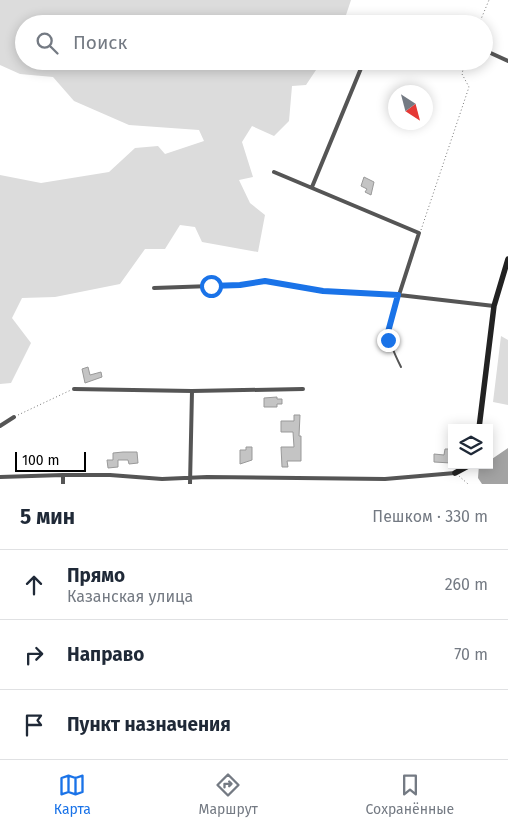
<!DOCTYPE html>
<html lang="ru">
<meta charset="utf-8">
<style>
:root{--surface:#fff;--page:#f2f2f3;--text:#1f2937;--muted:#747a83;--line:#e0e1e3;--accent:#1a73e8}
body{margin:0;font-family:"Fira Sans",sans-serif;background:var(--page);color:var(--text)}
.controls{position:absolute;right:15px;bottom:15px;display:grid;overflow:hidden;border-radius:0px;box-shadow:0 2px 12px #0003}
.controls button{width:45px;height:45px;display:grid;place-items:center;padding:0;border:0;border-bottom:1px solid var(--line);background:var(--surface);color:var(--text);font:25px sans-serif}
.compass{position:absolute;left:388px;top:85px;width:45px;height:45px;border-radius:50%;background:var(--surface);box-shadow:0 2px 12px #0003;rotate:144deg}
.scale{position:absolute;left:15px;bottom:12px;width:71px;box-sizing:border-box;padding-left:5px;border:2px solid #000;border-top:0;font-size:14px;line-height:18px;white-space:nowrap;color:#000;-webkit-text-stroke:4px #fff;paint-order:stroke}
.stop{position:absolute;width:15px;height:15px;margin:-11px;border:4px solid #1a73e8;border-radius:50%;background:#fff}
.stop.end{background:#1a73e8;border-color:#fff;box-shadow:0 1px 5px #0008}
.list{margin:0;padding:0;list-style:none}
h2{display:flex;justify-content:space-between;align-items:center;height:65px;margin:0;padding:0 20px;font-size:21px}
h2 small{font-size:16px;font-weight:400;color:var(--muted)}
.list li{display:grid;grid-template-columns:32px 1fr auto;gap:15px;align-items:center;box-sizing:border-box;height:70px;padding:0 20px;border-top:1px solid var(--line)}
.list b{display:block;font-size:19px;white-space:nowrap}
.list p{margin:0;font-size:16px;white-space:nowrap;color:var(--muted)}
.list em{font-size:16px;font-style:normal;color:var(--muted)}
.icon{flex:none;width:28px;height:28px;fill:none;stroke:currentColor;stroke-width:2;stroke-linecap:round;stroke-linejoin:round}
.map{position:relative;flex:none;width:508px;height:484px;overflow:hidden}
.search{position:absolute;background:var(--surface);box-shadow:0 2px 12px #0003;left:15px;right:15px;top:15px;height:55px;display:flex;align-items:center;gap:12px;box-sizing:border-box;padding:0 18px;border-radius:28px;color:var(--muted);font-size:19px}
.sheet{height:275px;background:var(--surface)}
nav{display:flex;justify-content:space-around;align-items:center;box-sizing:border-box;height:70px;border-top:1px solid var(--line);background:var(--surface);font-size:14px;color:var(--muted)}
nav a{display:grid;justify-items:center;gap:2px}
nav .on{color:var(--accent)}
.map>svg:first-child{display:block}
.green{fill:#dcdcdc}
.water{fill:#a3a3a3}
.building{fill:#c4c4c4;stroke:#999}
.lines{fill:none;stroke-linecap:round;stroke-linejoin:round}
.path{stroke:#777;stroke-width:1;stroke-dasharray:1 2.5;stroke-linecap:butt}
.lane{stroke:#555;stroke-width:2}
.street{stroke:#555;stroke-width:4}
.secondary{stroke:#222;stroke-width:5.5}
.route{stroke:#1a73e8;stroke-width:6}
</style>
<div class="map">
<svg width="508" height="484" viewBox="0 0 508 484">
<rect width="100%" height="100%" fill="#fff"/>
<!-- green -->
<path class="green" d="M 0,0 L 351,0 L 343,24 L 24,24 L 24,61 L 322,61 L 306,85 L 292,86 L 289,121 L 274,136 L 252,126 L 242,142 L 253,177 L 239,180 L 250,203 L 265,215 L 258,252 L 202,242 L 195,227 L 180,225 L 165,249 L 145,249 L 120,284 L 55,297 L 22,298 L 12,318 L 31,343 L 11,383 L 0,384 L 0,175 L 41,183 L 109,172 L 135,148 L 158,146 L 165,154 L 204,141 L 199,130 L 129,125 L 74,101 L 53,77 L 20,74 L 0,65 Z
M 501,336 L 508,340 L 508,405 L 493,402 Z"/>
<!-- water -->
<path class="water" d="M 508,448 L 508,484 L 482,484 L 478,478 L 479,465 L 489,465 L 489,461 Z"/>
<!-- building -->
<path class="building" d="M 364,177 L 374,182 L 371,195 L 365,192 L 367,189 L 361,186 Z
M 88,367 L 90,375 L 101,372 L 102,377 L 85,383 L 82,369 Z
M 277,397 L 277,399 L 282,399 L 282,404 L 277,404 L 277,407 L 264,407 L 264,398 Z
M 294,415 L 300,415 L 299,436 L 301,436 L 301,461 L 287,461 L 288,467 L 282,467 L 281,447 L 294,447 L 293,432 L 281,432 L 281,421 L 294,421 Z
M 246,447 L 252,447 L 252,460 L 240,464 L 240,450 L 246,450 Z
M 445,449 L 452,449 L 451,463 L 434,462 L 434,454 L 444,455 Z
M 123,452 L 137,452 L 138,463 L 129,464 L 128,460 L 118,460 L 118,467 L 108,468 L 107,460 L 113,460 L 113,453 Z"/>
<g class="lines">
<!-- path -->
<path class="path" d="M 479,24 L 489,0
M 421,230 L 469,87 L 462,74 L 465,61
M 18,415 L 71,390
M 459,476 L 468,484"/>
<!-- lane -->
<path class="lane" d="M 399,295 C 387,332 383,331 401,367"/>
<!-- street -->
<path class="street" d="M 484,50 L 508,61
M 274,172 L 419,233 L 399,295
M 312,187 L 364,61
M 154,288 L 240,285 L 265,281 L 323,291 L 399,295 L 494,306
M 74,389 L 192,391 L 303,389
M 0,426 L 14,417
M 0,477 L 63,475 L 110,475 L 162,479 L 207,477 L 385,479 L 455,473
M 63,484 L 63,475
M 190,484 L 192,391"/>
<!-- secondary -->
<path class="secondary" d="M 479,428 L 494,306 L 508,259
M 455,473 L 470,465"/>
</g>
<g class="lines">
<!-- route -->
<path class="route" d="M 211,286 L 240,285 L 265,281 L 323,291 L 398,295 L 388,332 L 388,340"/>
</g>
</svg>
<div class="controls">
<button><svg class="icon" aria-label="layers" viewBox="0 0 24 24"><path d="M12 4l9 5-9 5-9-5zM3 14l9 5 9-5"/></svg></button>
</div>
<svg class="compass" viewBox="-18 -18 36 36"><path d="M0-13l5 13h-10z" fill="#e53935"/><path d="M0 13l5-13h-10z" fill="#747a83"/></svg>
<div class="scale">100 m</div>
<div class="stop" style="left:211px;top:286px"></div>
<div class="stop end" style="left:388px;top:340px"></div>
<div class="search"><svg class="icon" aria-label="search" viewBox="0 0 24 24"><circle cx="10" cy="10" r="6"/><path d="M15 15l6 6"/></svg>Поиск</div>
</div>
<section class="sheet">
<h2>5 мин<small>Пешком · 330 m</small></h2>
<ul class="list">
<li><svg class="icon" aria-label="ahead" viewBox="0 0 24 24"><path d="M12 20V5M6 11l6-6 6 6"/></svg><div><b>Прямо</b><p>Казанская улица</p></div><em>260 m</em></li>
<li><svg class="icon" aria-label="right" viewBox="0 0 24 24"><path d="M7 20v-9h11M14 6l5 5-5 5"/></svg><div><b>Направо</b></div><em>70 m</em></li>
<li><svg class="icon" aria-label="arrive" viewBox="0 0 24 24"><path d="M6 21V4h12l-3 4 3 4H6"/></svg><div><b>Пункт назначения</b></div></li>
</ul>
</section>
<nav>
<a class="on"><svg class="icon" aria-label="map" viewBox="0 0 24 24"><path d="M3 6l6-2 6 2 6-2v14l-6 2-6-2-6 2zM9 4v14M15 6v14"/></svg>Карта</a>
<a><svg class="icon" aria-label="directions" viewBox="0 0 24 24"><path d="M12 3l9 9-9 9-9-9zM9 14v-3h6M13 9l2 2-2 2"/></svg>Маршрут</a>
<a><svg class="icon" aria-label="saved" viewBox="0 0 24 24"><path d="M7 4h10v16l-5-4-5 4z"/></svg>Сохранённые</a>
</nav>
